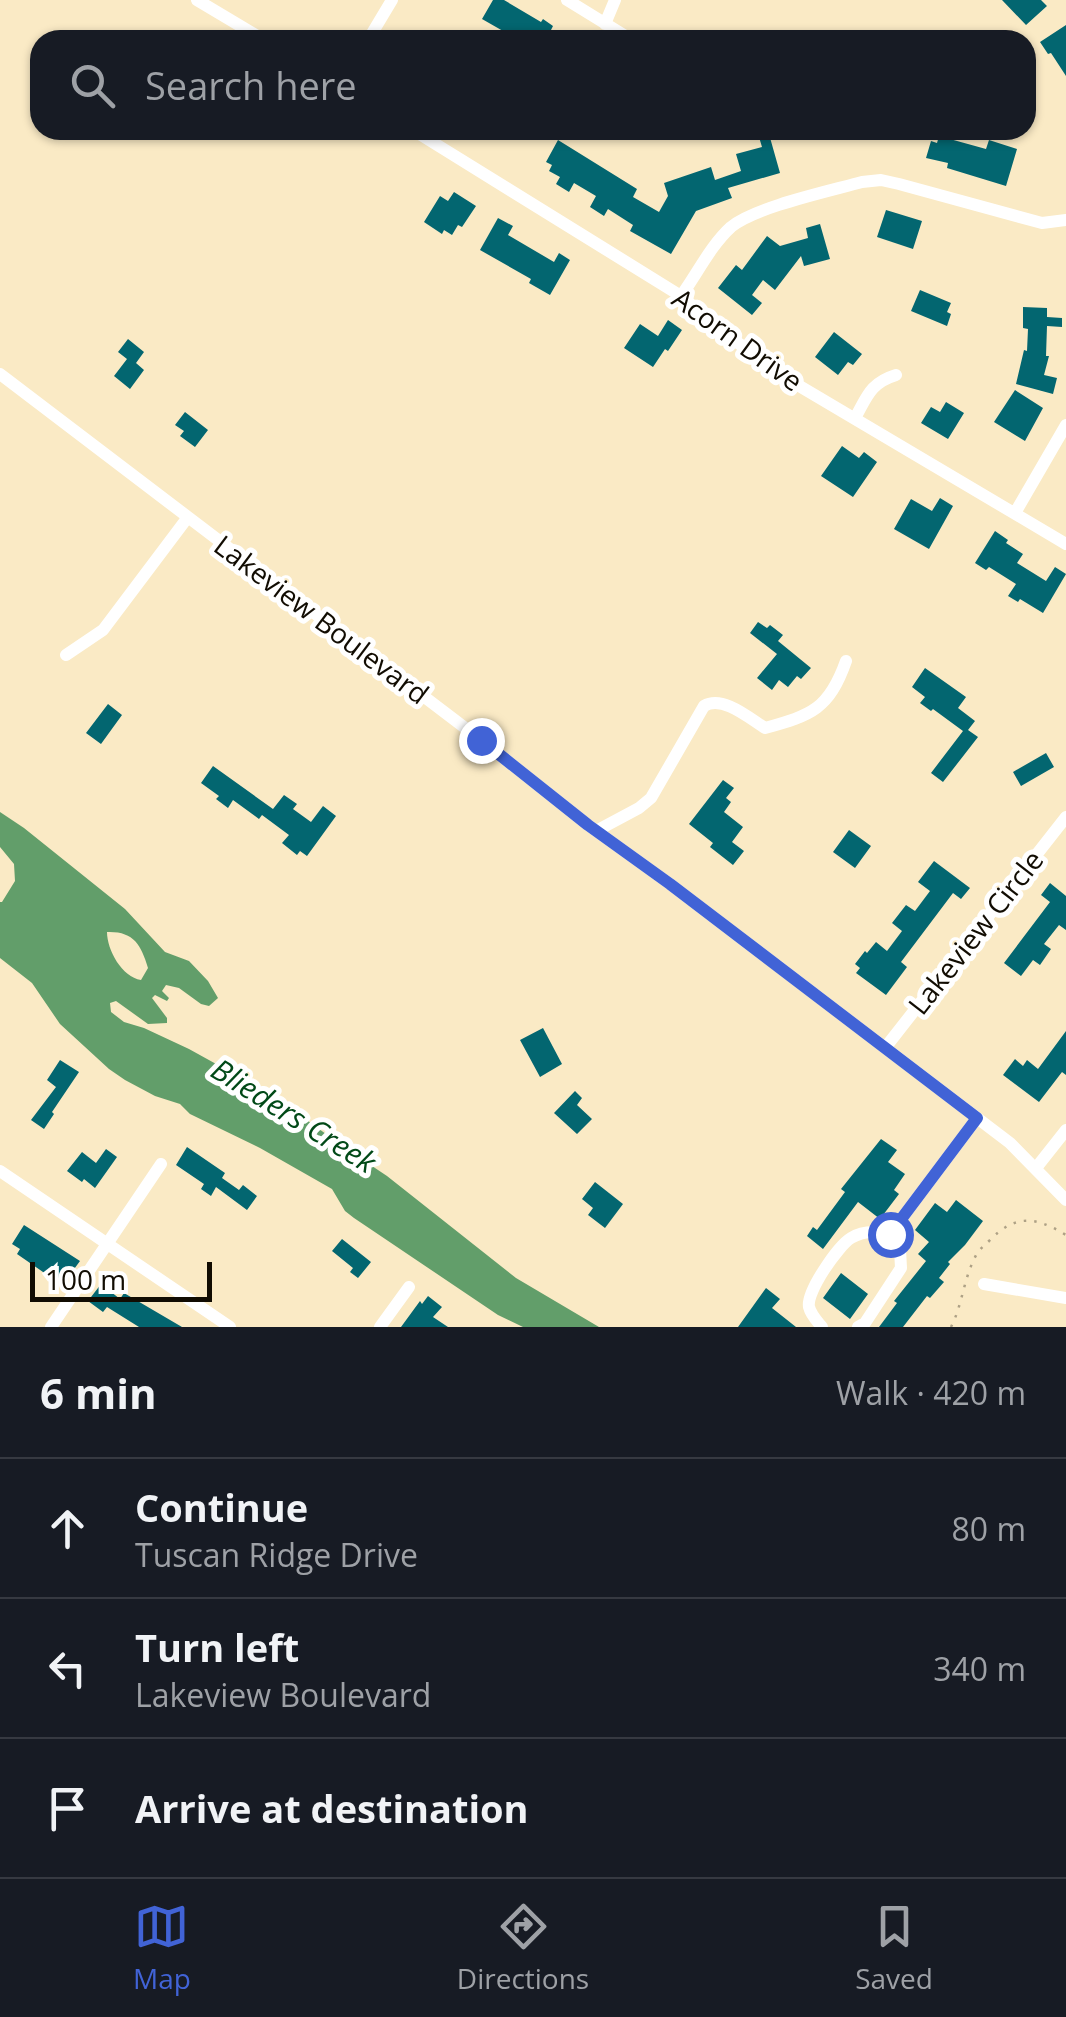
<!DOCTYPE html>
<meta charset="utf-8">
<style>
:root{--surface:#171b24;--page:#242831;--text:#f1f3f6;--muted:#9ea1a6;--line:#363941;--accent:#4163d6}
body{margin:0;font-family:"Open Sans",sans-serif;background:var(--page);color:var(--text)}
.scale{position:absolute;left:30px;bottom:25px;width:182px;box-sizing:border-box;padding-left:10px;border:5px solid #110c02;border-top:0;font-size:28px;line-height:35px;white-space:nowrap;color:#110c02;-webkit-text-stroke:8px #fff;paint-order:stroke}
.stop{position:absolute;width:30px;height:30px;margin:-22px;border:8px solid #4163d6;border-radius:50%;background:#fff}
.stop.end{background:#4163d6;border-color:#fff;box-shadow:0 2px 10px #0008}
.list{margin:0;padding:0;list-style:none}
h2{display:flex;justify-content:space-between;align-items:center;height:130px;margin:0;padding:0 40px;font-size:42px}
h2 small{font-size:32px;font-weight:400;color:var(--muted)}
.list li{display:grid;grid-template-columns:65px 1fr auto;gap:30px;align-items:center;box-sizing:border-box;height:140px;padding:0 40px;border-top:2px solid var(--line)}
.list b{display:block;font-size:38px;white-space:nowrap}
.list p{margin:0;font-size:32px;white-space:nowrap;color:var(--muted)}
.list em{font-size:32px;font-style:normal;color:var(--muted)}
.icon{flex:none;width:55px;height:55px;fill:none;stroke:currentColor;stroke-width:2;stroke-linecap:round;stroke-linejoin:round}
.map{position:relative;flex:none;width:1066px;height:1327px;overflow:hidden}
.search{position:absolute;background:var(--surface);box-shadow:0 2px 8px #0004;left:30px;right:30px;top:30px;height:110px;display:flex;align-items:center;gap:25px;box-sizing:border-box;padding:0 35px;border-radius:30px;color:var(--muted);font-size:38px}
.sheet{height:550px;background:var(--surface)}
nav{display:flex;justify-content:space-around;align-items:center;box-sizing:border-box;height:140px;border-top:2px solid var(--line);background:var(--surface);font-size:28px;color:var(--muted)}
nav a{display:grid;justify-items:center;gap:5px}
nav .on{color:var(--accent)}
.map>svg:first-child{display:block}
.water{fill:#629e6a;fill-rule:evenodd}
.building{fill:#036670}
.lines{fill:none;stroke-linecap:round;stroke-linejoin:round}
.path{stroke:#aea185;stroke-width:2.5;stroke-dasharray:2.5 8;stroke-linecap:butt}
.minor{stroke:#fff;stroke-width:12}
.route{stroke:#4163d6;stroke-width:12}
.labels{text-anchor:middle;dominant-baseline:central;stroke-width:10;stroke-linejoin:round;paint-order:stroke}
.street-label{font-size:28px;fill:#110c02;stroke:#fff}
.water-label{font-size:30px;font-style:italic;fill:#014917;stroke:#fff}
</style>
<div class="map">
<svg width="1066" height="1327" viewBox="0 0 1066 1327">
<rect width="100%" height="100%" fill="#faeac5"/>
<!-- water -->
<path class="water" d="M 0,812 L 24,828 L 125,909 L 165,952 L 189,961 L 208,981 L 218,998 L 209,1006 L 201,1004 L 179,988 L 166,985 L 162,991 L 169,998 L 167,1001 L 155,995 L 152,998 L 167,1018 L 167,1023 L 148,1024 L 116,1001 L 110,1003 L 111,1012 L 124,1022 L 144,1028 L 189,1049 L 236,1075 L 300,1115 L 345,1148 L 387,1176 L 516,1278 L 599,1327 L 523,1327 L 498,1315 L 354,1218 L 345,1211 L 332,1189 L 260,1148 L 190,1114 L 180,1104 L 155,1096 L 125,1080 L 109,1069 L 60,1024 L 32,983 L 0,958 L 0,902 L 2,902 L 15,881 L 14,864 L 0,847 ZM 107,932 C 133,931 141,944 148,968 L 141,980 C 122,977 107,950 107,932 Z"/>
<!-- building -->
<path class="building" d="M 493,0 L 504,0 L 541,22 L 543,19 L 553,26 L 549,34 L 559,40 L 519,40 L 482,19 Z
M 1002,0 L 1041,0 L 1047,6 L 1026,25 Z
M 1066,25 L 1066,76 L 1051,53 L 1048,54 L 1040,42 Z
M 769,134 L 780,173 L 728,188 L 732,198 L 696,211 L 671,254 L 630,231 L 633,225 L 608,209 L 604,216 L 590,207 L 596,196 L 574,183 L 569,192 L 556,184 L 560,177 L 549,171 L 552,165 L 546,162 L 558,140 L 637,189 L 633,197 L 659,212 L 668,196 L 664,183 L 711,167 L 715,180 L 741,171 L 736,154 L 762,147 L 759,137 Z
M 939,136 L 986,149 L 989,140 L 1017,149 L 1006,186 L 947,168 L 948,163 L 926,158 L 931,141 L 937,143 Z
M 454,192 L 476,206 L 462,227 L 458,225 L 452,235 L 444,230 L 442,234 L 424,222 L 440,196 L 448,201 Z
M 886,210 L 922,221 L 913,249 L 877,237 Z
M 498,218 L 513,226 L 508,235 L 554,262 L 559,253 L 570,260 L 550,295 L 529,283 L 531,279 L 480,250 Z
M 820,224 L 830,259 L 804,266 L 801,256 L 775,290 L 763,280 L 752,295 L 762,303 L 752,315 L 718,288 L 736,265 L 742,270 L 767,236 L 780,246 L 808,238 L 806,228 Z
M 920,290 L 951,303 L 947,312 L 951,314 L 947,326 L 911,311 Z
M 1023,307 L 1047,308 L 1047,317 L 1062,318 L 1062,327 L 1047,326 L 1046,356 L 1049,356 L 1044,375 L 1057,378 L 1053,394 L 1016,384 L 1024,350 L 1027,351 L 1028,329 L 1023,328 Z
M 668,320 L 682,330 L 668,351 L 665,349 L 653,367 L 624,348 L 640,324 L 658,336 Z
M 834,332 L 862,354 L 853,365 L 848,362 L 838,375 L 815,357 Z
M 128,339 L 144,352 L 136,363 L 144,370 L 130,389 L 114,376 L 127,359 L 118,352 Z
M 1015,390 L 1043,408 L 1025,441 L 994,422 Z
M 946,402 L 964,413 L 948,439 L 921,423 L 931,407 L 940,412 Z
M 185,412 L 208,430 L 195,447 L 180,436 L 184,431 L 175,425 Z
M 842,446 L 859,458 L 864,452 L 877,462 L 853,497 L 821,476 Z
M 940,498 L 953,506 L 929,549 L 894,529 L 911,499 L 932,511 Z
M 995,531 L 1008,540 L 1006,543 L 1023,554 L 1017,563 L 1046,581 L 1055,567 L 1066,574 L 1043,613 L 1020,599 L 1018,602 L 1008,596 L 1016,584 L 989,567 L 986,570 L 975,563 Z
M 758,622 L 767,628 L 770,625 L 783,635 L 778,641 L 811,668 L 801,679 L 797,676 L 788,687 L 779,680 L 772,690 L 757,678 L 777,654 L 750,633 Z
M 925,668 L 966,697 L 958,708 L 975,721 L 968,730 L 978,737 L 943,782 L 931,773 L 963,731 L 933,709 L 931,711 L 920,703 L 925,697 L 912,687 Z
M 108,704 L 122,715 L 101,744 L 86,733 Z
M 1046,753 L 1054,767 L 1021,786 L 1013,772 Z
M 213,766 L 273,809 L 284,795 L 297,804 L 293,809 L 311,822 L 323,806 L 336,816 L 307,856 L 300,851 L 297,855 L 282,843 L 289,835 L 262,815 L 259,819 L 233,800 L 228,808 L 216,799 L 219,796 L 201,783 Z
M 723,780 L 734,788 L 726,798 L 731,802 L 724,812 L 743,827 L 732,842 L 744,851 L 733,865 L 710,847 L 713,843 L 689,824 Z
M 849,830 L 871,846 L 855,868 L 833,852 Z
M 934,861 L 970,888 L 961,899 L 953,893 L 901,962 L 907,967 L 886,995 L 856,973 L 860,968 L 855,964 L 865,951 L 867,953 L 876,942 L 887,951 L 902,931 L 892,923 L 906,905 L 915,911 L 930,891 L 918,882 Z
M 1050,883 L 1066,896 L 1066,930 L 1059,925 L 1044,944 L 1051,949 L 1040,965 L 1033,960 L 1021,976 L 1004,963 L 1050,902 L 1041,895 Z
M 543,1028 L 562,1064 L 540,1077 L 520,1040 Z
M 1066,1031 L 1066,1075 L 1062,1072 L 1039,1102 L 1003,1075 L 1015,1059 L 1023,1066 L 1027,1060 L 1038,1069 Z
M 60,1060 L 79,1072 L 52,1112 L 54,1114 L 44,1129 L 31,1120 L 56,1087 L 47,1080 Z
M 575,1091 L 582,1098 L 577,1105 L 592,1119 L 577,1134 L 554,1113 Z
M 881,1139 L 897,1150 L 888,1162 L 905,1174 L 894,1190 L 899,1194 L 880,1219 L 858,1202 L 823,1249 L 807,1236 L 813,1227 L 817,1230 L 845,1192 L 841,1189 Z
M 187,1147 L 225,1173 L 222,1178 L 239,1190 L 243,1185 L 257,1196 L 247,1210 L 216,1187 L 211,1196 L 201,1189 L 204,1184 L 176,1165 Z
M 106,1149 L 117,1157 L 95,1188 L 84,1179 L 82,1182 L 67,1171 L 82,1152 L 96,1163 Z
M 595,1182 L 623,1204 L 605,1228 L 588,1215 L 593,1208 L 582,1199 Z
M 956,1200 L 983,1221 L 965,1245 L 948,1262 L 950,1264 L 939,1278 L 944,1282 L 930,1298 L 927,1296 L 903,1327 L 879,1327 L 897,1303 L 894,1301 L 926,1261 L 918,1254 L 929,1242 L 915,1230 L 935,1203 L 947,1212 Z
M 24,1225 L 80,1261 L 69,1276 L 63,1272 L 56,1281 L 17,1254 L 20,1249 L 12,1244 Z
M 342,1239 L 371,1262 L 358,1278 L 350,1272 L 353,1268 L 332,1251 Z
M 841,1273 L 868,1294 L 850,1319 L 823,1298 Z
M 101,1284 L 120,1299 L 124,1293 L 182,1327 L 139,1327 L 107,1307 L 103,1312 L 88,1301 Z
M 766,1288 L 780,1299 L 772,1308 L 796,1327 L 738,1327 Z
M 428,1296 L 442,1307 L 433,1317 L 448,1327 L 401,1327 L 420,1301 L 422,1304 Z"/>
<g class="lines">
<!-- path -->
<path class="path" d="M 951,1327 C 963,1304 964,1274 978,1252 C 981,1248 985,1245 989,1241 C 1015,1214 1035,1216 1066,1235"/>
<!-- minor -->
<path class="minor" d="M 197,0 L 264,40
M 567,0 L 632,40
M 605,24 L 615,0
M 368,40 L 392,0
M 413,130 L 681,296 L 731,338 L 796,384 L 1066,544
M 681,296 C 697,274 711,245 731,227 C 755,207 830,191 862,182 L 881,180 L 899,184 L 1042,223 L 1066,220
M 0,374 L 481,740 L 588,825 L 670,884 L 1010,1143 L 1066,1200
M 855,418 C 867,397 870,383 896,375
M 1015,513 L 1066,425
M 66,655 L 103,630 L 188,517
M 596,831 L 639,808 L 651,798 L 704,706 C 723,695 749,718 765,728 C 812,715 829,709 846,661
M 885,1048 L 1066,817
M 1036,1168 L 1066,1130
M 0,1171 L 230,1327
M 890,1234 L 977,1118
M 984,1284 L 1066,1298
M 51,1327 L 161,1164
M 380,1327 L 409,1287
M 822,1327 C 817,1321 811,1315 809,1307 C 806,1292 838,1246 851,1238 C 862,1231 877,1231 890,1234 L 900,1249 L 901,1268 L 865,1323 L 858,1327"/>
</g>
<g class="lines">
<!-- route -->
<path class="route" d="M 481,740 L 588,825 L 670,884 L 977,1118 L 890,1234"/>
</g>
<g class="labels">
<!-- street labels -->
<g class="street-label">
<text transform="translate(738 339) rotate(36)">Acorn Drive</text>
<text transform="translate(322 619) rotate(37)">Lakeview Boulevard</text>
<text transform="translate(975 932) rotate(-52)">Lakeview Circle</text>
</g>
<!-- water labels -->
<g class="water-label">
<text transform="translate(294 1115) rotate(32)">Blieders Creek</text>
</g>
</g>
</svg>
<div class="scale">100 m</div>
<div class="stop" style="left:890px;top:1234px"></div>
<div class="stop end" style="left:481px;top:740px"></div>
<div class="search"><svg class="icon" aria-label="search" viewBox="0 0 24 24"><circle cx="10" cy="10" r="6"/><path d="M15 15l6 6"/></svg>Search here</div>
</div>
<section class="sheet">
<h2>6 min<small>Walk · 420 m</small></h2>
<ul class="list">
<li><svg class="icon" aria-label="ahead" viewBox="0 0 24 24"><path d="M12 20V5M6 11l6-6 6 6"/></svg><div><b>Continue</b><p>Tuscan Ridge Drive</p></div><em>80 m</em></li>
<li><svg class="icon" aria-label="left" viewBox="0 0 24 24"><path d="M17 20v-9H6M10 6l-5 5 5 5"/></svg><div><b>Turn left</b><p>Lakeview Boulevard</p></div><em>340 m</em></li>
<li><svg class="icon" aria-label="arrive" viewBox="0 0 24 24"><path d="M6 21V4h12l-3 4 3 4H6"/></svg><div><b>Arrive at destination</b></div></li>
</ul>
</section>
<nav>
<a class="on"><svg class="icon" aria-label="map" viewBox="0 0 24 24"><path d="M3 6l6-2 6 2 6-2v14l-6 2-6-2-6 2zM9 4v14M15 6v14"/></svg>Map</a>
<a><svg class="icon" aria-label="directions" viewBox="0 0 24 24"><path d="M12 3l9 9-9 9-9-9zM9 14v-3h6M13 9l2 2-2 2"/></svg>Directions</a>
<a><svg class="icon" aria-label="saved" viewBox="0 0 24 24"><path d="M7 4h10v16l-5-4-5 4z"/></svg>Saved</a>
</nav>
